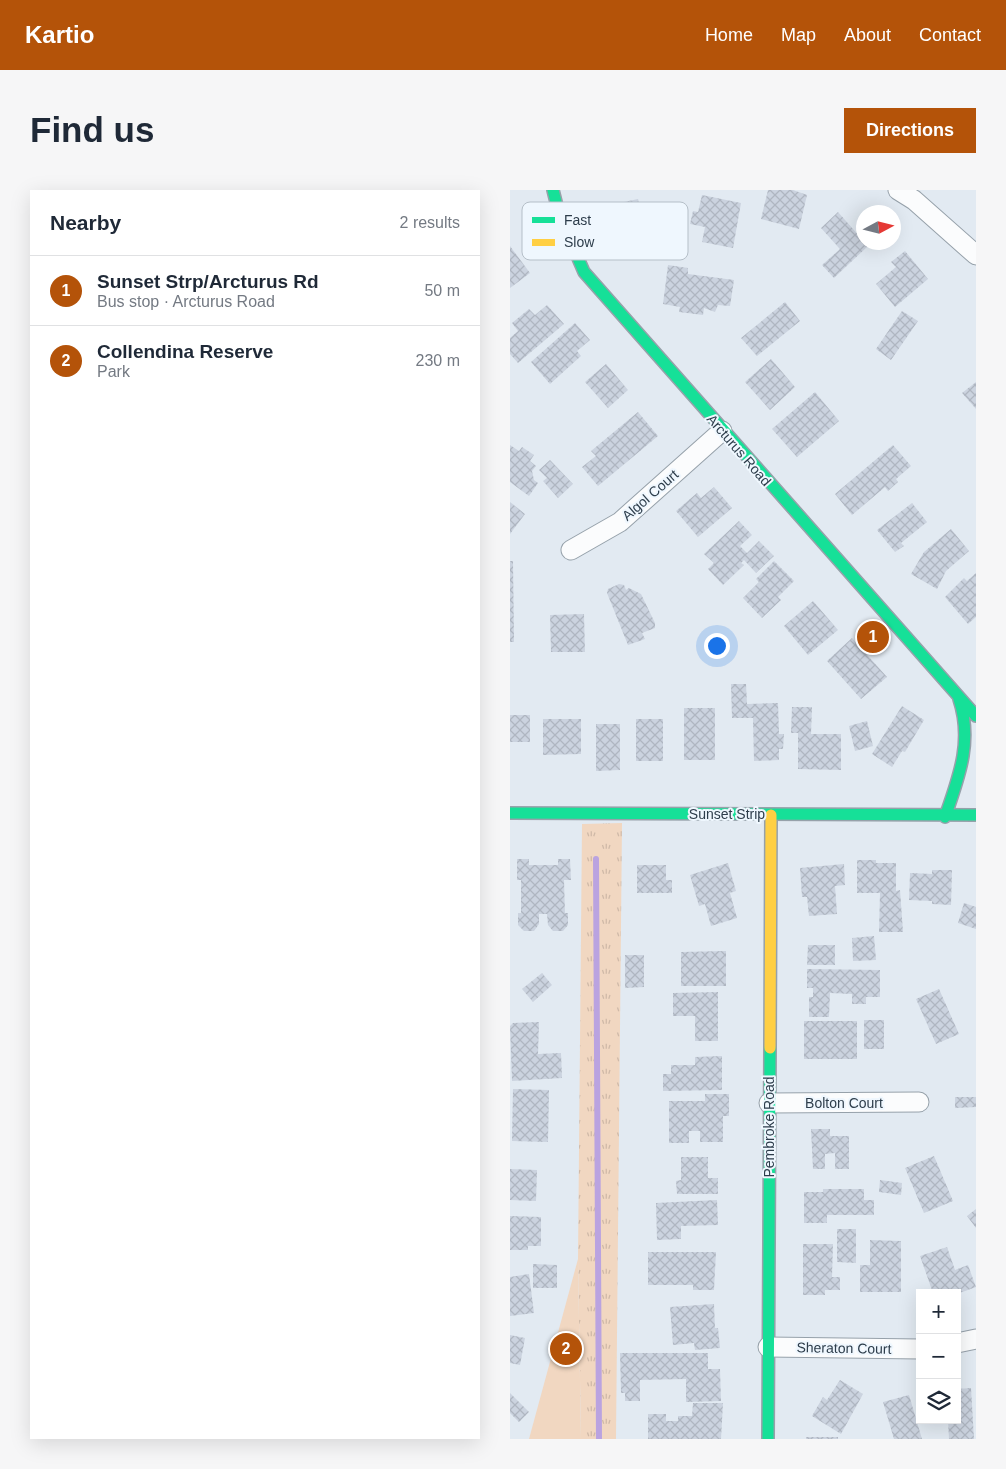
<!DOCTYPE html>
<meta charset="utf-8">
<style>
:root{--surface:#fff;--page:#f6f6f7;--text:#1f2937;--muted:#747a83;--line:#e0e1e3;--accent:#b45309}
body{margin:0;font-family:Helvetica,sans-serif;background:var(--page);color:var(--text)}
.controls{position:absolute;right:15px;bottom:15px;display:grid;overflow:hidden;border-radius:0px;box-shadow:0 5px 20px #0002}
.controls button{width:45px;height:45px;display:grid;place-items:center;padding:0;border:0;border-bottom:1px solid var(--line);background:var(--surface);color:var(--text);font:25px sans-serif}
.compass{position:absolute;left:346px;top:15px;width:45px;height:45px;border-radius:50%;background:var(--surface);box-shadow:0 5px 20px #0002;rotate:83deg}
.you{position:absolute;left:206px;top:455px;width:18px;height:18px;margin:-12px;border:4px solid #fff;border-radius:50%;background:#1a73e8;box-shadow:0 0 0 8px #1a73e833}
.badge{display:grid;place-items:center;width:32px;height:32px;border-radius:50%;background:var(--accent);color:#fff;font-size:16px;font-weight:700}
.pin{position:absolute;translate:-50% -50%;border:2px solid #fff;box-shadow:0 1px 5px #0006}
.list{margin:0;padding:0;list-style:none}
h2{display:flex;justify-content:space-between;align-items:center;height:65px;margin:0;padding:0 20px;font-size:21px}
h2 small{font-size:16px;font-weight:400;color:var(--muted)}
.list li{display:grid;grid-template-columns:32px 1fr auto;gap:15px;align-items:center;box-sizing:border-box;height:70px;padding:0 20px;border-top:1px solid var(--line)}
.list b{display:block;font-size:19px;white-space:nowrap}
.list p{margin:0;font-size:16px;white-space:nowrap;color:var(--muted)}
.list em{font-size:16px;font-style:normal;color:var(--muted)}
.icon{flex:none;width:28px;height:28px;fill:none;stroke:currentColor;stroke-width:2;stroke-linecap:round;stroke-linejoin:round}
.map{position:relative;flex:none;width:466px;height:1249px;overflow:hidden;border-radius:0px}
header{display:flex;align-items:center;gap:30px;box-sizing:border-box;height:70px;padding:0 25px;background:var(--accent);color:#fff}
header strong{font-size:24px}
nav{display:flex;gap:28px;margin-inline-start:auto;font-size:18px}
.intro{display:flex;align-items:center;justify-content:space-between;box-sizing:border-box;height:120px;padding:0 30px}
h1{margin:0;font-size:35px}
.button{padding:12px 22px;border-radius:0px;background:var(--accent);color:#fff;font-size:18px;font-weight:700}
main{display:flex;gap:30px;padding:0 30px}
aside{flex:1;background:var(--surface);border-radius:0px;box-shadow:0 5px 20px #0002}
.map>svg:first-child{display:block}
.grass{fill:url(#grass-tufts)}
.green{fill:#f1d7c1}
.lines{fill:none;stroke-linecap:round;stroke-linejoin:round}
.stream{stroke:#baa3e0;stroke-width:6}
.building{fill:url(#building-cross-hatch)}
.street-casing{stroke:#96a1aa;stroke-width:21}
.fast-casing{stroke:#96a1aa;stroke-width:14}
.slow-casing{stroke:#96a1aa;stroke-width:14}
.street{stroke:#fbfcfd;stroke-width:19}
.fast{stroke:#16e098;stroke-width:11}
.slow{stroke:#ffcf43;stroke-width:11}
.labels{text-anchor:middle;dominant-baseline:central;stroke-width:4;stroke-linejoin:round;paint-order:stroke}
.street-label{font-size:14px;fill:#2d3d4b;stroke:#eff7fe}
.key{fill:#eff7fe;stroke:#b5bfc8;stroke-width:1}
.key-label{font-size:14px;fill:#2d3d4b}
</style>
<header>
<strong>Kartio</strong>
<nav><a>Home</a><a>Map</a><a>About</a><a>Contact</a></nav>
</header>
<div class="intro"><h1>Find us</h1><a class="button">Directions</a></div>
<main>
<aside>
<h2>Nearby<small>2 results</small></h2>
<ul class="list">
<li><span class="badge">1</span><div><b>Sunset Strp/Arcturus Rd</b><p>Bus stop · Arcturus Road</p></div><em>50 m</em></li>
<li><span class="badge">2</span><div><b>Collendina Reserve</b><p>Park</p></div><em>230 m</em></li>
</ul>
</aside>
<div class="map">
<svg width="466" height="1249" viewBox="0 0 466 1249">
<defs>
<pattern id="grass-tufts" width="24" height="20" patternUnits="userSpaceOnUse" patternTransform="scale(1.25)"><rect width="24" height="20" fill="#f1d7c1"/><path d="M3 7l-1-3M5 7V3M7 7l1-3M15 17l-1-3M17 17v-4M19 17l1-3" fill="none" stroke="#cfb9a7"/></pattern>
<pattern id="building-cross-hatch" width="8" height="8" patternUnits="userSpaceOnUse" patternTransform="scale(1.25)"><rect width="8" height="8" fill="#cbd3df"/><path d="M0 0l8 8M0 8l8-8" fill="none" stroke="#afb6c1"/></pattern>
</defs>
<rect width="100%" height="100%" fill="#e2eaf2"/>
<!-- grass -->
<path class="grass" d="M 112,633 L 106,1249 L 71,1249 L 68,1069 L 72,634 Z"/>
<!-- green -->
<path class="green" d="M 68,1069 L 71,1249 L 19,1249 Z"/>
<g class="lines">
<!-- stream -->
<path class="stream" d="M 86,669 L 89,1249"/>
</g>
<!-- building -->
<path class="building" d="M 258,0 L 283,0 L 297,5 L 289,39 L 251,29 Z
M 192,5 L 231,13 L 223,58 L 192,52 L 195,37 L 180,34 L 183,21 L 188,22 Z
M 128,9 L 133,32 L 136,31 L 141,56 L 109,63 L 100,15 Z
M 328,22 L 358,56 L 324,88 L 312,75 L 330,59 L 311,38 Z
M 0,56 L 20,83 L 0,98 Z
M 395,61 L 418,89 L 385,117 L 366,94 L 386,77 L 381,72 Z
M 158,75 L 178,78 L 178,84 L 224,90 L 220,116 L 208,115 L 205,122 L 194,118 L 193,125 L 169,122 L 170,117 L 153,114 Z
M 275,112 L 290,131 L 247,166 L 231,148 Z
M 37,115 L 54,134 L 8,173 L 0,164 L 0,148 L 8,141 L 2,133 L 19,119 L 25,125 Z
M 392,121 L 408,131 L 381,170 L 366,159 Z
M 65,133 L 80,150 L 67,161 L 71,166 L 40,194 L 21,172 Z
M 261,169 L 285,197 L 260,220 L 235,192 Z
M 96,174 L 118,200 L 98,218 L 75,192 Z
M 466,192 L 466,219 L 452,203 Z
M 305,202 L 329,231 L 287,267 L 262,239 Z
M 128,222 L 148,246 L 88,296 L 72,277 L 86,266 L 81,261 Z
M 0,255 L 9,261 L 12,257 L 24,265 L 20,271 L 26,276 L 22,281 L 24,290 L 28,293 L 19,306 L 0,292 Z
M 383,255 L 401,276 L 386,289 L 388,292 L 378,301 L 375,297 L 342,325 L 325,304 Z
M 40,270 L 63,294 L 48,308 L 33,291 L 37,288 L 29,280 Z
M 204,297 L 222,318 L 188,347 L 166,321 L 187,303 L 191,308 Z
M 0,312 L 15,324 L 0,344 Z
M 402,313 L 417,332 L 391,353 L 394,356 L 385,362 L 367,340 Z
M 229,331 L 242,345 L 230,356 L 237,363 L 249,351 L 264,366 L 246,383 L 234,370 L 231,373 L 234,375 L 213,395 L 198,379 L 204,373 L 194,364 Z
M 441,339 L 459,361 L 436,381 L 427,399 L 401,384 L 414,362 Z
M 0,371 L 3,371 L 4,452 L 0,452 Z
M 264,371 L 284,391 L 268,407 L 271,410 L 252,428 L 233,408 L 249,392 L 246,389 Z
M 466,383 L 466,427 L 458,434 L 435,407 L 454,388 L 457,391 Z
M 109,394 L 114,395 L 116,400 L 119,398 L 131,404 L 145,433 L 145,438 L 132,443 L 135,449 L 118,455 L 97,403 L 98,399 Z
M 303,411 L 328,440 L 298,465 L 274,436 Z
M 74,424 L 75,462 L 41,462 L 40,425 Z
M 342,448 L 377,487 L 351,509 L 317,471 Z
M 221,494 L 236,494 L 237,514 L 268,513 L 269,544 L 274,544 L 273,559 L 269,559 L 269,570 L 244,571 L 243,528 L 222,528 Z
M 392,516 L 414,530 L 395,562 L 392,561 L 382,577 L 362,564 Z
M 282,517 L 302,517 L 301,544 L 331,544 L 331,580 L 288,579 L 288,543 L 281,543 Z
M 174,518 L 205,518 L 205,570 L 174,570 Z
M 0,525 L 20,525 L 20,552 L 0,552 Z
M 33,529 L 71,529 L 71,564 L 33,565 Z
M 126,529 L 153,529 L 153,571 L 126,571 Z
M 357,531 L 363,556 L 345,561 L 339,536 Z
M 86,534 L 110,534 L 110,580 L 86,581 Z
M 7,669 L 19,669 L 19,675 L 48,675 L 48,669 L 60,669 L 61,690 L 54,690 L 55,723 L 58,723 L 58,735 L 53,741 L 43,741 L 38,735 L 37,724 L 29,724 L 29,734 L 24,741 L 14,741 L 8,735 L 8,723 L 11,723 L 11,690 L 7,690 Z
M 347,670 L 366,670 L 366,673 L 386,673 L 386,701 L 390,700 L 393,742 L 369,742 L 370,703 L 347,703 Z
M 218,673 L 226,701 L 220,703 L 227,728 L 201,736 L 195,714 L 189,716 L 180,685 Z
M 334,674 L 335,695 L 325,696 L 327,724 L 299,726 L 297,707 L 292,707 L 290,678 Z
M 127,675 L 156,675 L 156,690 L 162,690 L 162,703 L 127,703 Z
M 422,680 L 442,680 L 441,715 L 422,714 L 422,711 L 399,710 L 400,683 L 422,684 Z
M 454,713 L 466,717 L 466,739 L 448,733 Z
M 364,746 L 366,770 L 343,771 L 342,748 Z
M 298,755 L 325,755 L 325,775 L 297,775 Z
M 216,761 L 216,796 L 171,796 L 171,762 Z
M 115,765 L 134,765 L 134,797 L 115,798 Z
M 297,779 L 370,780 L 370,807 L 356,807 L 356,814 L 342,814 L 342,804 L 320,803 L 319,827 L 299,827 L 299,807 L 303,807 L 303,798 L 297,798 Z
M 32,783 L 42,795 L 23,812 L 12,799 Z
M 429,799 L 449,844 L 426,854 L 406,809 Z
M 208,802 L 208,851 L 185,851 L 185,826 L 163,826 L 163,803 Z
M 354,830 L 374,830 L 374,859 L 354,859 Z
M 294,831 L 347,831 L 347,869 L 294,869 Z
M 29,832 L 28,864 L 51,863 L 52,888 L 2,891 L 0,836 L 3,833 Z
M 212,866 L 212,900 L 153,901 L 153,884 L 161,884 L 161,875 L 185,875 L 185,867 Z
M 3,899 L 39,900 L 38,952 L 2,951 Z
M 195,904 L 219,904 L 219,926 L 213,926 L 213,952 L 190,952 L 190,941 L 179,941 L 179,953 L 159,953 L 159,911 L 195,911 Z
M 445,907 L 466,907 L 466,917 L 445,918 Z
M 301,939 L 320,939 L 320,946 L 339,946 L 339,979 L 325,979 L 325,963 L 315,964 L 315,979 L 303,979 Z
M 424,966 L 443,1011 L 414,1023 L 395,978 Z
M 171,967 L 198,967 L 198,988 L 208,988 L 208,1004 L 167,1004 L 166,991 L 171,990 Z
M 0,979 L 27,980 L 26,1011 L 0,1010 Z
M 370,990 L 392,993 L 391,1005 L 369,1002 Z
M 313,999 L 354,999 L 354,1010 L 364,1010 L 364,1025 L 317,1025 L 317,1033 L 294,1033 L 294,1002 L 313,1002 Z
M 207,1010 L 208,1035 L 171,1036 L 171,1049 L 147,1050 L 146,1013 Z
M 466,1019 L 466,1038 L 457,1026 Z
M 0,1026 L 31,1027 L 31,1056 L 18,1056 L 18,1060 L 0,1060 Z
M 327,1039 L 346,1039 L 346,1073 L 327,1072 Z
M 360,1050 L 391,1051 L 391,1102 L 350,1102 L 350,1075 L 360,1075 Z
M 293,1054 L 323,1054 L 322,1087 L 330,1087 L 330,1100 L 315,1100 L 315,1105 L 293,1105 Z
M 437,1057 L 445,1080 L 458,1075 L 466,1097 L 447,1104 L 423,1103 L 410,1066 Z
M 138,1062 L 206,1062 L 204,1100 L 183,1100 L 183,1095 L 138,1095 Z
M 23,1074 L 47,1075 L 47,1098 L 23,1098 Z
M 19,1084 L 24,1123 L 0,1126 L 0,1087 Z
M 204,1114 L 205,1138 L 208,1138 L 210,1158 L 185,1160 L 184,1153 L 163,1155 L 160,1117 Z
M 0,1145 L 15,1148 L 10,1175 L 0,1173 Z
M 110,1163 L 198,1163 L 198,1179 L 210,1179 L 211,1211 L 176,1212 L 176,1189 L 130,1190 L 130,1211 L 115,1211 L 115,1203 L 111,1203 Z
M 330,1190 L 353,1204 L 331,1244 L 302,1226 L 313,1207 L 317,1210 Z
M 461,1198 L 464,1249 L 439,1249 L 438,1230 L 447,1230 L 447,1199 Z
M 0,1203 L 19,1222 L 9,1232 L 0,1223 Z
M 399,1205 L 412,1249 L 384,1249 L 373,1212 Z
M 183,1213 L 213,1213 L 211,1249 L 138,1249 L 138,1224 L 156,1224 L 156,1231 L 168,1231 L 168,1226 L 182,1226 Z
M 296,1247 L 328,1247 L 328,1249 L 296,1249 Z"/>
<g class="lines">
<defs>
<path id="street" d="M 388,0 L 404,10 L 466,65
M 61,360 L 110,332 L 212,241
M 259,913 L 409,912
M 447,1153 L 466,1149
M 258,1157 L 410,1159"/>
<path id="fast" d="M 43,0 L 49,24 L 74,82 L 466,526
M 0,623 L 466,625
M 435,627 C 449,587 463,551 449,509
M 258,1249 L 260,858"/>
<path id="slow" d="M 260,858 L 261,625"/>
</defs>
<!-- street casing -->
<use href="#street" class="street-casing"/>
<!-- fast casing -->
<use href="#fast" class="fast-casing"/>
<!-- slow casing -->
<use href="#slow" class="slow-casing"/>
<!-- street -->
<use href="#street" class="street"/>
<!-- fast -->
<use href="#fast" class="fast"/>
<!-- slow -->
<use href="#slow" class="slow"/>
</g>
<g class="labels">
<!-- street labels -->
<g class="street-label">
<text transform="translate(229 260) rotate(49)">Arcturus Road</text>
<text transform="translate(140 305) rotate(-41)">Algol Court</text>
<text x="217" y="624">Sunset Strip</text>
<text x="334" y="913">Bolton Court</text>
<text transform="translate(259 937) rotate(-90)">Pembroke Road</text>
<text transform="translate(334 1158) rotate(1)">Sheraton Court</text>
</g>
</g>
<!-- legend -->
<rect x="12" y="12" width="166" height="58" rx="8" class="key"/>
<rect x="22" y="27" width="23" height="6" fill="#16e098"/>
<rect x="22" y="49" width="23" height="7" fill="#ffcf43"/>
<g class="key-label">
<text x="54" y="35">Fast</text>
<text x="54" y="57">Slow</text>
</g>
</svg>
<div class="controls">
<button>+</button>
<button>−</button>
<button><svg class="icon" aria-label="layers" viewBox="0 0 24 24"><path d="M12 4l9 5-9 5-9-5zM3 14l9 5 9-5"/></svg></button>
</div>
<svg class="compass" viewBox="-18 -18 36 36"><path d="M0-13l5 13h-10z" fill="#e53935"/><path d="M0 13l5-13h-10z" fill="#747a83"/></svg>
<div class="you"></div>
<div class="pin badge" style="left:363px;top:447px">1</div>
<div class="pin badge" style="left:56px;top:1159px">2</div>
</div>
</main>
